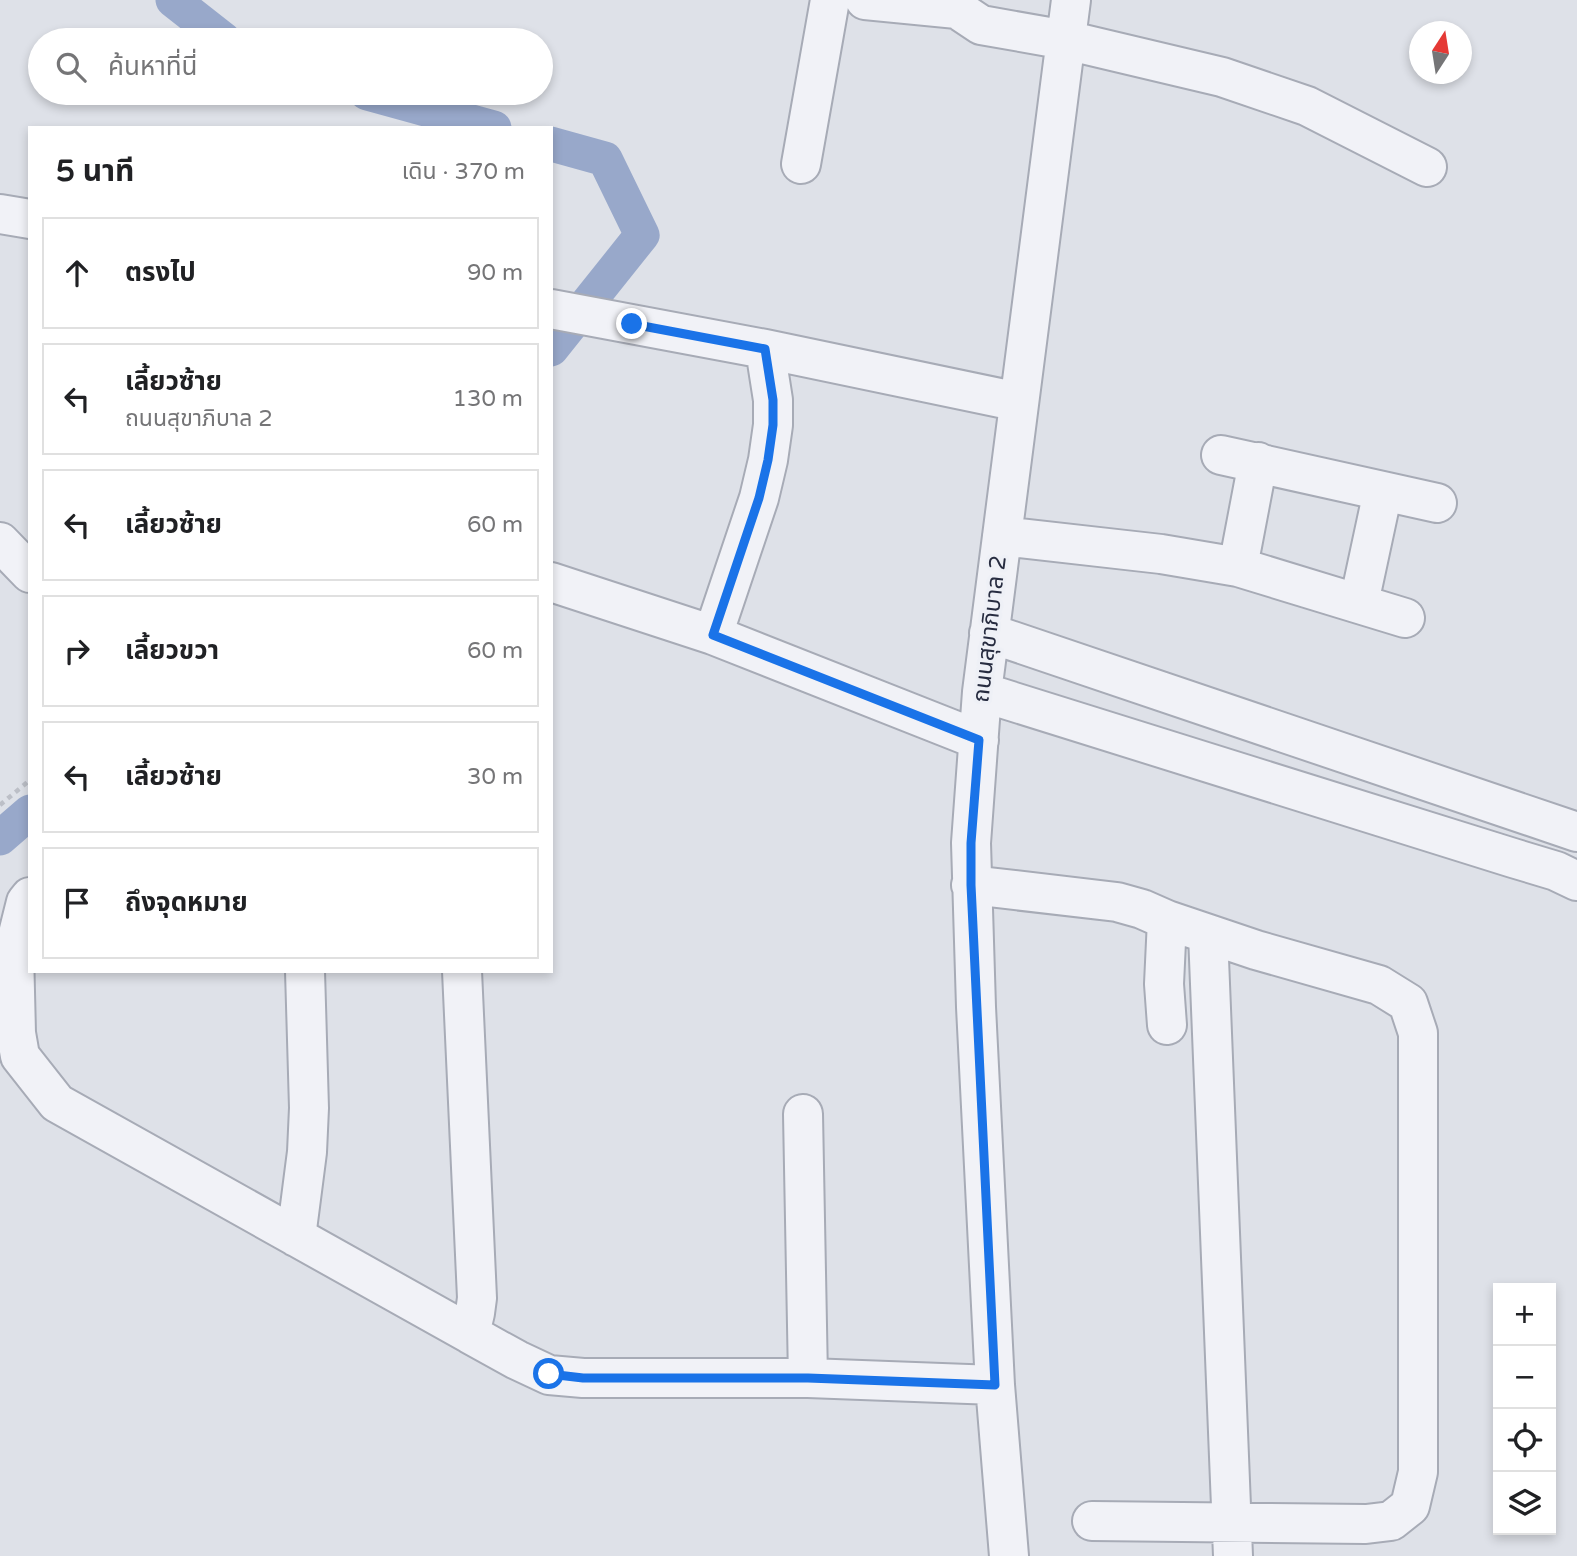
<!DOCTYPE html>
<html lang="th">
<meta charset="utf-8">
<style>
:root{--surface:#fff;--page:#f6f6f6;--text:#202124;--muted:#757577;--line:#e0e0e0}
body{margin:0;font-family:"Varela Round","Noto Sans Thai",sans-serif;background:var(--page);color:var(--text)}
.controls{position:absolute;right:21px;bottom:21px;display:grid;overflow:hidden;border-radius:0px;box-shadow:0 4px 10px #0003}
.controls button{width:63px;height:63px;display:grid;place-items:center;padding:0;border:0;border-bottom:2px solid var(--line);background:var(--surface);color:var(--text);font:35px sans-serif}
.compass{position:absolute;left:1409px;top:21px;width:63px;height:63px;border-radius:50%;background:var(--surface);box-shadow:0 4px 10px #0003;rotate:12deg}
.stop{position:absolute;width:21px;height:21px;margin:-16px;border:5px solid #1a73e8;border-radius:50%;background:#fff}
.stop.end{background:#1a73e8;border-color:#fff;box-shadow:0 2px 7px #0008}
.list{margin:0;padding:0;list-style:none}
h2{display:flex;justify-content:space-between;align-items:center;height:91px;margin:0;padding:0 28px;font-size:30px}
h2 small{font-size:23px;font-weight:400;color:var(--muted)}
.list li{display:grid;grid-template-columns:46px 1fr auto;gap:21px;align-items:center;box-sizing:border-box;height:112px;margin:0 14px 14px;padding:0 14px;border:2px solid var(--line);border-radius:0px}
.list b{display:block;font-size:26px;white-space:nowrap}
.list p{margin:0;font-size:23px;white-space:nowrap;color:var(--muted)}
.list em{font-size:23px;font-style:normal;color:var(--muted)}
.icon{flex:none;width:38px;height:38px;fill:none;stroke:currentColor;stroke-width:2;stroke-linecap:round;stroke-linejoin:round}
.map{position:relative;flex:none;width:1577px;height:1556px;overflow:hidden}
.search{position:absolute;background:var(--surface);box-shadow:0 4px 10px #0003;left:28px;top:28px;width:525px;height:77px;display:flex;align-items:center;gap:18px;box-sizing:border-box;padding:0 24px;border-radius:38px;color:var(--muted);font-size:26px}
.panel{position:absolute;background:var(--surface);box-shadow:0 4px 10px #0003;left:28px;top:126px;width:525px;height:847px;border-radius:0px}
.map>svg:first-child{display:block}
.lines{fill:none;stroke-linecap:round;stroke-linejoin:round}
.canal{stroke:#98a8ca;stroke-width:35}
.minor-casing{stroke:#a7abb6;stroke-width:42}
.path{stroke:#bcbfc7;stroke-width:4.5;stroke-dasharray:5 5;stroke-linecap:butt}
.minor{stroke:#f1f2f7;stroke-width:38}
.route{stroke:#1a73e8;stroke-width:9}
.labels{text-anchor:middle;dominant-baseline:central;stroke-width:7;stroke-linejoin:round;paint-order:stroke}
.street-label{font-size:23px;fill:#272c40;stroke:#eef0f6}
</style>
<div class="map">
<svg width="1577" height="1556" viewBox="0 0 1577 1556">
<rect width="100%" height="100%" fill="#dee1e8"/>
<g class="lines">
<!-- canal -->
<path class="canal" d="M 173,0 L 224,40
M 367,93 L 494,128
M 551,144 L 605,159 L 642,235 L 551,349
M 0,838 L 30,812"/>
<defs>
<path id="minor" d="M 865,0 L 957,9 L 981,25 L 1066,40 L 1222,77 L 1307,106 L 1427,167
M 801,164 L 830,0
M 0,214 L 30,219
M 551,309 L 765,349 L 1019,402
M 1221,455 L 1437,503
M 1002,536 L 1161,554 L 1238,567 L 1405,618
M 0,542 L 30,573
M 1238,567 L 1258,462
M 551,582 L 713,635 L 979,740
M 1359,603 L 1383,491
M 989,633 L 1577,832
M 713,635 L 759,498 L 768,460 L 773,425 L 773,400 L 765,349
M 982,692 L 1513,858 L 1556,871 L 1577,881
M 971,885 L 1117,902 L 1142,909 L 1167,920 L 1164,984 L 1167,1025
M 30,897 L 26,902 L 14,950 L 16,1033 L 20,1056 L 57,1103 L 470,1334 L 475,1313 L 477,1298 L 462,971
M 1208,934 L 1233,1556
M 803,1114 L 808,1378
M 296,1237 L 307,1152 L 309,1108 L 305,971
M 470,1334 L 517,1360 L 549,1375 L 583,1378 L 808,1378 L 995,1385
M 1092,1521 L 1366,1524 L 1391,1521 L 1410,1506 L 1418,1472 L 1418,1033 L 1408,1003 L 1379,985 L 1256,950 L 1167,920
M 1009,1556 L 995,1385 L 976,1007 L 971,843 L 982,692 L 1071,0"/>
</defs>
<!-- minor casing -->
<use href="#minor" class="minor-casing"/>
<!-- path -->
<path class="path" d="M 0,805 L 30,780"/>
<!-- minor -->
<use href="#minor" class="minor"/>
</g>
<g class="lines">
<!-- route -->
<path class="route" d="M 549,1374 L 583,1378 L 808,1378 L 995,1385 L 971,885 L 971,843 L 979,740 L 713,635 L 759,498 L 768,460 L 773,425 L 773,400 L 765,349 L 632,324"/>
</g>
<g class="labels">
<!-- street labels -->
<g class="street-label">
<text transform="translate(990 629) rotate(-83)">ถนนสุขาภิบาล 2</text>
</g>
</g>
</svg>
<div class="controls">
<button>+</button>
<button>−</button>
<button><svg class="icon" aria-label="locate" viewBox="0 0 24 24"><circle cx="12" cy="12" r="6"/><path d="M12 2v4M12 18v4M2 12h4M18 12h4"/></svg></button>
<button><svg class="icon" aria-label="layers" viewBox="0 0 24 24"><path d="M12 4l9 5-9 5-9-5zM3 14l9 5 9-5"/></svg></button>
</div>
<svg class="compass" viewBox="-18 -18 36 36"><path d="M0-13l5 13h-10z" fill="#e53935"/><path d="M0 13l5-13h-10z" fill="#757577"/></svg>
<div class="stop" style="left:549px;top:1374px"></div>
<div class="stop end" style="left:632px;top:324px"></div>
<div class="search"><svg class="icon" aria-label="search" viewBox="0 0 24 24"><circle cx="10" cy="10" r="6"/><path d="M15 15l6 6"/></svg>ค้นหาที่นี่</div>
<section class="panel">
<h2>5 นาที<small>เดิน · 370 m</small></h2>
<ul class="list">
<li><svg class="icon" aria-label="ahead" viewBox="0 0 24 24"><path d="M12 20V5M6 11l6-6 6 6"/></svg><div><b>ตรงไป</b></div><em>90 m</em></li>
<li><svg class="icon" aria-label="left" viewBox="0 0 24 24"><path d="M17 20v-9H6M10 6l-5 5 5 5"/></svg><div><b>เลี้ยวซ้าย</b><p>ถนนสุขาภิบาล 2</p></div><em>130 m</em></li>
<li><svg class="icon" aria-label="left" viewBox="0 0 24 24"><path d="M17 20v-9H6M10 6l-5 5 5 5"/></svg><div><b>เลี้ยวซ้าย</b></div><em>60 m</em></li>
<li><svg class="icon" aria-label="right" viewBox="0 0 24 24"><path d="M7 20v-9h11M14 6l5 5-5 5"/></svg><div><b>เลี้ยวขวา</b></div><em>60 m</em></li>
<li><svg class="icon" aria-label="left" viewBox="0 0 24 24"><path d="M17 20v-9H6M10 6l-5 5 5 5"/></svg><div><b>เลี้ยวซ้าย</b></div><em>30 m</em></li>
<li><svg class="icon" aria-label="arrive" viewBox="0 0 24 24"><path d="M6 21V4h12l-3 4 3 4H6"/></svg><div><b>ถึงจุดหมาย</b></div></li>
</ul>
</section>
</div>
